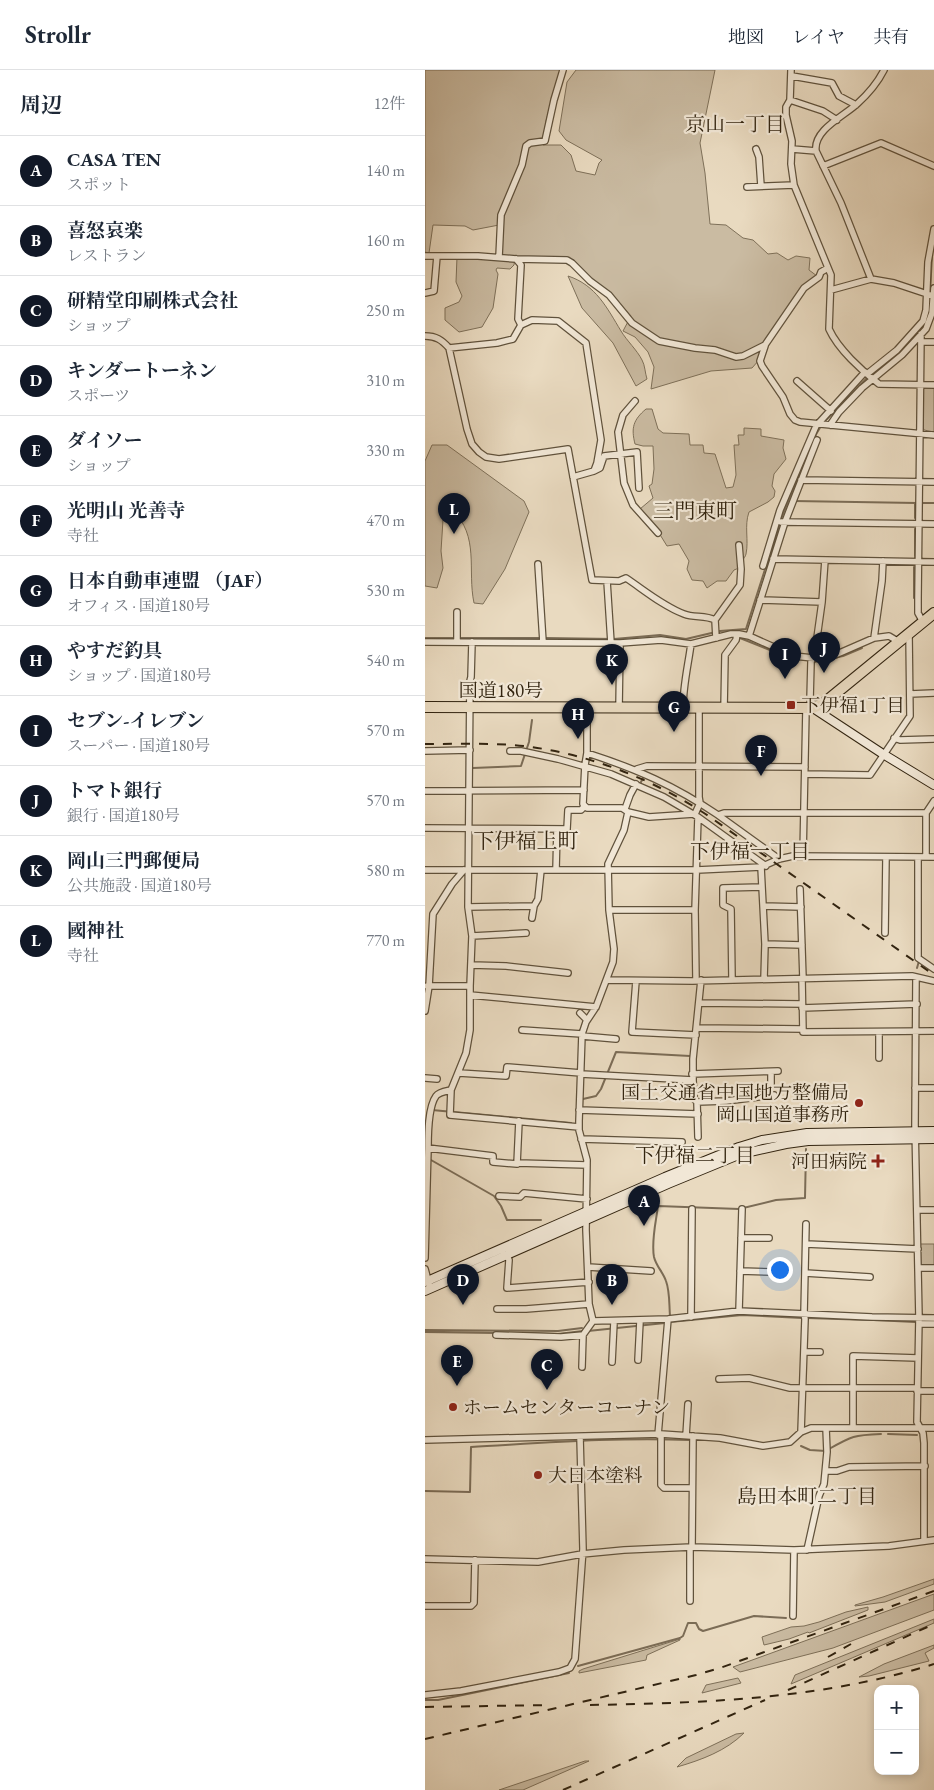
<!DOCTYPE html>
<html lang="ja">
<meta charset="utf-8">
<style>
:root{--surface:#fff;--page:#f6f6f7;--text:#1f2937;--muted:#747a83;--line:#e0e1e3;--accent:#111827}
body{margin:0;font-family:"EB Garamond","Noto Serif JP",serif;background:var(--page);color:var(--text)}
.controls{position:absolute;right:15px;bottom:15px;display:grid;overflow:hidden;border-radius:10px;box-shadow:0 2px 8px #0003}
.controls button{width:45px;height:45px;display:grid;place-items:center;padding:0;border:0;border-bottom:1px solid var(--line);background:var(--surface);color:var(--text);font:25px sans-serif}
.you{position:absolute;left:354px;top:1199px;width:18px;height:18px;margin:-12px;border:4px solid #fff;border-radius:50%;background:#1a73e8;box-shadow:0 0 0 8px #1a73e833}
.badge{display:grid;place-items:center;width:32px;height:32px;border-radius:50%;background:var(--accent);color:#fff;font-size:16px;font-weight:700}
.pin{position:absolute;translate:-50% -41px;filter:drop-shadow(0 1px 2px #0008)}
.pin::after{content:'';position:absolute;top:26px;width:18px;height:15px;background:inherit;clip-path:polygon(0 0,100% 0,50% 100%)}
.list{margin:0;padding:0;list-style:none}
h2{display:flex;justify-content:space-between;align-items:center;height:65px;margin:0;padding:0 20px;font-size:21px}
h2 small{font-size:16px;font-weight:400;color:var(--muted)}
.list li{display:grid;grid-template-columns:32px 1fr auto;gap:15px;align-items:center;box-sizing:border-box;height:70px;padding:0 20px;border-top:1px solid var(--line)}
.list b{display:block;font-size:19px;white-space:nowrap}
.list p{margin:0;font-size:16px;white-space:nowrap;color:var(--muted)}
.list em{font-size:16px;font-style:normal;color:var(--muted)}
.map{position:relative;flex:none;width:509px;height:1720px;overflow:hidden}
header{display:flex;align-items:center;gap:30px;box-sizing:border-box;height:70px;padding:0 25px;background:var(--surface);border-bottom:1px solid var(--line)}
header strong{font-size:24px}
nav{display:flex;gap:28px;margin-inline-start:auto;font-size:18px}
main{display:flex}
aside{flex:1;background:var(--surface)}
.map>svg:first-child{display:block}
.green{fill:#cabba2;stroke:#7e7059}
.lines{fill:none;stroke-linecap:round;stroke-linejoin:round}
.stream{stroke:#7b6c56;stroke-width:2}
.street-casing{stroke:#60523c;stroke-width:8}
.secondary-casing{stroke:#322410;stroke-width:10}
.highway-casing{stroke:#322410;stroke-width:12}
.street{stroke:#f1e7d6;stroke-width:5.5}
.secondary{stroke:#f1e7d6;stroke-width:8}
.highway{stroke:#e9dac0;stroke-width:10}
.rail{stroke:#322410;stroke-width:2;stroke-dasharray:9 9;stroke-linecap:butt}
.poi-dot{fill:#8f2418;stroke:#f1e7d6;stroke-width:2}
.labels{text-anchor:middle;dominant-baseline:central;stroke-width:4.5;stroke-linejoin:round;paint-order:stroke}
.street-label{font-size:19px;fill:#322410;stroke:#f1e7d6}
.poi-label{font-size:19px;fill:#322410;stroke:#f1e7d6;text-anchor:start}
.neighbourhood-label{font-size:20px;fill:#322410;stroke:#f1e7d6}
.quarter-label{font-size:21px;fill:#322410;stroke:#f1e7d6}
</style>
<header>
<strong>Strollr</strong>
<nav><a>地図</a><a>レイヤ</a><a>共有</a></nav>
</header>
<main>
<aside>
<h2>周辺<small>12件</small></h2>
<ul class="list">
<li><span class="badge">A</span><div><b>CASA TEN</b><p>スポット</p></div><em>140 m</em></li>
<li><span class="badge">B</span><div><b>喜怒哀楽</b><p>レストラン</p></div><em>160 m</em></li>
<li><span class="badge">C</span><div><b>研精堂印刷株式会社</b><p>ショップ</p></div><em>250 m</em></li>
<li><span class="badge">D</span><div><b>キンダートーネン</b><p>スポーツ</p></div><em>310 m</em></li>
<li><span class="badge">E</span><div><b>ダイソー</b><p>ショップ</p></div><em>330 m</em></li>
<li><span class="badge">F</span><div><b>光明山 光善寺</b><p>寺社</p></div><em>470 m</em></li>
<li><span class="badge">G</span><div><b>日本自動車連盟 （JAF）</b><p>オフィス · 国道180号</p></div><em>530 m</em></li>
<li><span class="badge">H</span><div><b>やすだ釣具</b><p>ショップ · 国道180号</p></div><em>540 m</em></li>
<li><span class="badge">I</span><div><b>セブン-イレブン</b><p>スーパー · 国道180号</p></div><em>570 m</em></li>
<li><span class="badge">J</span><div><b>トマト銀行</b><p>銀行 · 国道180号</p></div><em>570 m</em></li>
<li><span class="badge">K</span><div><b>岡山三門郵便局</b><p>公共施設 · 国道180号</p></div><em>580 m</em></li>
<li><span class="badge">L</span><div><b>國神社</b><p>寺社</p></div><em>770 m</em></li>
</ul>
</aside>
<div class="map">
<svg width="509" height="1720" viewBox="0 0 509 1720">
<rect width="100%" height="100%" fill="#e9dac0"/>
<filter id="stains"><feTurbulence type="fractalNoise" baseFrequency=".004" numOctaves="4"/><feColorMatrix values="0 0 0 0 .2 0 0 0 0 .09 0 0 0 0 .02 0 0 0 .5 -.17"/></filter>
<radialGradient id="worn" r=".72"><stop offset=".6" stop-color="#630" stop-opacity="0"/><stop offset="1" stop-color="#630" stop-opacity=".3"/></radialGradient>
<!-- green -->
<path class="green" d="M 0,0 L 135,0 L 121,51 L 118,75 L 136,75 L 146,85 L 151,101 L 170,105 L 174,93 L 177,90 L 141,70 L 134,61 L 142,12 L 151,0 L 290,0 L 275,73 L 280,103 L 285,154 L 301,155 L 318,168 L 328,170 L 343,184 L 352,183 L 363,190 L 371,186 L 385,188 L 384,200 L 392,206 L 378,216 L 334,290 L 327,298 L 286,301 L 226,319 L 229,297 L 223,282 L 210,267 L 198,261 L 206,246 L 183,221 L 169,211 L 149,190 L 140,187 L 90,187 L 89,195 L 85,199 L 72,198 L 71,200 L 73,204 L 68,238 L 57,257 L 34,262 L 20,250 L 20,238 L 34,232 L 37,226 L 31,212 L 32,187 L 72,188 L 74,155 L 48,160 L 40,156 L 8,155 L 4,183 L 0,182 Z
M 143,206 C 171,215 182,238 196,261 C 202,271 212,280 217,290 C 220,295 220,303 222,309 L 211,316 L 188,273 L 157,238 Z
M 500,318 L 509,318 L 509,362 L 499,360 L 498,357 L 498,320 Z
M 221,339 L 227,339 L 233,359 L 238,363 L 264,364 L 265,375 L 278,375 L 279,383 L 290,384 L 301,418 L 308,417 L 311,405 L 309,375 L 314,375 L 313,365 L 319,365 L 319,358 L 336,359 L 336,366 L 359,370 L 358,378 L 361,389 L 349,404 L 347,416 L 350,421 L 349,427 L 343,432 L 324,442 C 319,456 324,470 321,484 C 320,489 314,492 314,498 L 309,500 L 301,511 L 292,511 L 282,518 L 278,511 L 267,510 L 262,499 L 264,491 L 254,474 L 242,476 L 234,463 L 215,439 L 228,428 L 224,416 L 227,414 L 229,399 L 228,376 L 218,376 L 210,374 C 206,358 208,350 221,339 Z
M 7,375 L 22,375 L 99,431 L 104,442 L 80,499 L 58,534 L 49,533 C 42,500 55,466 27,440 L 18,450 L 16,481 L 18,498 L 12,518 L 0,516 L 0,391 Z
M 495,1174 L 509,1174 L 509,1196 L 495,1196 Z
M 509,1509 L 509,1514 L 460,1532 L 430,1536 L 430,1535 L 458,1527 Z
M 509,1524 L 509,1540 L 408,1578 L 315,1602 L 308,1597 Z
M 443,1537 L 443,1540 L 384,1563 L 383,1562 L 364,1569 L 339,1575 L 337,1567 L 366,1557 L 379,1556 L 394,1552 L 421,1542 Z
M 509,1549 L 509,1553 L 366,1614 L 370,1605 Z
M 255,1569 L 255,1570 L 222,1585 L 221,1590 L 154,1603 L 154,1601 L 158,1599 Z
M 509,1575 L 509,1578 L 500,1583 L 504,1591 L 444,1606 L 434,1607 L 459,1594 Z
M 313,1608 L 316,1613 L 277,1623 L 281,1615 Z
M 319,1663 C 301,1681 276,1690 252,1697 L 261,1688 L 311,1664 Z
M 160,1691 L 164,1691 L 98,1720 L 74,1720 Z"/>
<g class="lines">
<!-- stream -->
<path class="stream" d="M 505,223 L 507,185
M 450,301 L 481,275 L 498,254
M 399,352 L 443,307
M 387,371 L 396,356
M 369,431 L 492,433
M 496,433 L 509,433
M 490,448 L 490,433
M 490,486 L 490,459
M 489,528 L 489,497
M 0,568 L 115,568
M 120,568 L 189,569 L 235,565 L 261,569 L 295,561 L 321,559 L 356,449 L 382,385
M 315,568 L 345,580
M 389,592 L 418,586 L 437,578
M 48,698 L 96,696 L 104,672 L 107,650
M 216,712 L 219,706
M 492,898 L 494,891
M 158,1029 L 171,1026 L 176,1019 L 191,982 L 265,986
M 7,1040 L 146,1053
M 6,1090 L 69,1126 L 76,1136 L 82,1150 L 116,1150
M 245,1246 C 244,1234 245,1222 241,1211 C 238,1202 231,1196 229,1187 C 226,1171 231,1152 233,1136 L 314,1139 L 351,1130 L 380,1128 L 381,1079
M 382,1248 L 445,1250
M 449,1250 L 490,1252
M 245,1252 L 317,1245 L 377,1248
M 0,1260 L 133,1261 L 157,1258
M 163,1261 L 240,1253
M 0,1262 L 71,1263
M 103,1263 L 133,1264 L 158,1261
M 463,1364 L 492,1365
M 376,1376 L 385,1380 L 401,1381
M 404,1379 C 427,1366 429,1365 456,1364
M 0,1421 L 45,1422 L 46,1377 C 118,1373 191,1367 264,1370
M 153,1596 L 255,1568 L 258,1566 L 263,1553 L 271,1553 L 274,1559 L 278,1561 L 329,1546 L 361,1548
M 0,1630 L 13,1630 L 144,1603"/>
<defs>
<path id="street" d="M 366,0 L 365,30 L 361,37 L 361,45 L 367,71 L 366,94 L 369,115 L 406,205 L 404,259 C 413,279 437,301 454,314 L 509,315
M 459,0 C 452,14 443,24 432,34 C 419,46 388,60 391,81 L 416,133 L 446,209 L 469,213 L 508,226
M 367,6 L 407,13 L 414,26 L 431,35
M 365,30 L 398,41 L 412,50
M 331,79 L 334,87 L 336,116
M 367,79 L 391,81
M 398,96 L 456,73 L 509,96
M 322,117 L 369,115
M 0,186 L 53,186 L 91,189 L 142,190 L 147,193 L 165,211 L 184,225 L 207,253 L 234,271 L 270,278 L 290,280 L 311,287 L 318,286 L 340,275 L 379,218 L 394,207 L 396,202 L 403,198
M 74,187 L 76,145 L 97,95 L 101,76 L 105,73 L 120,71 L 129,30 L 138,0
M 91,189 L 96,195 L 93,249 L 96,255
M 406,220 L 446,209
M 0,223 L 9,221 L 12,186
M 496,264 L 493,527 L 493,543 L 498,552
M 0,266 C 11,266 17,270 24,278 L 42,359 L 47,374 L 54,382 L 61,387 L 74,389 L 143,379 L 167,510 L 194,511 L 201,508 C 219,520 238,536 259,544 C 269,548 280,545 290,550
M 496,272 L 509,272
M 340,276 L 335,291 L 337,296 L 358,327 L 365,344 L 370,350 L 375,352 L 509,365
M 24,278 L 72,273 L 88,269 L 96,255 L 107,250 L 133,251 L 161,273 L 176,370 L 172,393 L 169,401 L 148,407
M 442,304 L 472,280 L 498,251 L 501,240 L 503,192 L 509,159
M 372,311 L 406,341
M 210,331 L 198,345 L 193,362 L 199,413 L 208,435 L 233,463
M 405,355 L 414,342 L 437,318 L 477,285 L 501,259 L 507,243 L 509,218
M 169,401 L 175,398 L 179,386 L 212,382 L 214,418
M 376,410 L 509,412
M 356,452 L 509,454
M 348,489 L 509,492
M 113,494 L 118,572
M 338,496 L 355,440 L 391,356 L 440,302
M 182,511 L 186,573
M 335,530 L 397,532
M 32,542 L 32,572
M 324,566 L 360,452 L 392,370
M 291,568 L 290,550 L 315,515 L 316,499 L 314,475
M 449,568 L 457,511 L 458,491
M 0,572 L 195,573 L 236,570 L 266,574 L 306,564 L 314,564 L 324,566 L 369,586 L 388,588 L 410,585 L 449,568 L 464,566 L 474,572
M 47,572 L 46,607 L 45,611 L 43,837 L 47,866 L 45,916 L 45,960 L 41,983 L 26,1020 L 25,1045 L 154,1057
M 485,624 L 509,623
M 162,638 L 162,683 L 160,695 L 158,734 L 162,738 L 197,738 L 203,742 L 224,747 L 269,744
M 194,638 L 195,573
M 258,638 C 258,616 263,596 266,574
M 388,638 L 385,630 L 386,592 L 390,582 L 397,532 L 400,490
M 299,639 L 300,585 L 311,570 L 312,564
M 469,668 L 475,670 L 509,669
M 0,681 L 45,680
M 85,681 L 96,681 L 133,689 L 186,704 L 239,727 L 273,747 L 270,840 L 271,910
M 162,683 C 212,699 250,716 293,745 L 299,743 L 501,743
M 212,699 L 222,696 L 380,697
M 380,704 L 445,705 L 485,646 L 484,564
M 0,721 L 159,720
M 200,739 L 205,725 L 211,714
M 270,744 L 275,733 L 274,727 L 274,638
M 293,745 L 354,789
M 273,747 L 341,796
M 0,758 L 142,759 L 143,740 L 156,740 L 160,736
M 378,786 L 381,639
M 493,787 L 493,888 L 509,899
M 501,787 L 501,743 L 509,731
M 336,797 L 340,874 L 339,909
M 0,800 L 272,800 L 336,797 L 354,789 L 368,786 L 509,787
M 131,800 L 132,759
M 375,819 L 378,909
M 338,836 L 376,837
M 43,837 L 109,836
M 184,840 L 270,840
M 107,848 L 109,836 L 113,829 L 116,800
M 460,863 L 461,787
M 47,866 L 101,863
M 340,874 L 377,875
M 46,895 L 81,896 L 143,903
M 491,907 L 490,1055 L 494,1248 L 492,1352 L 498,1363 L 499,1373 L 499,1470
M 307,909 L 306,839 L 298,835 L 298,818 L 337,817
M 377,909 L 378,962 L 509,961
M 183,910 L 267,911 L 487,906 L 509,911
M 211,911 L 207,962 L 271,965
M 2,916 L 45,916
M 45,925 L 171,937
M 274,933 L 377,934
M 377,938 L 492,934
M 0,941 L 4,916 L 8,844 L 27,814 L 39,800
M 155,943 L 162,950
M 272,958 L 377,959
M 97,960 L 157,964
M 454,962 L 454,988
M 157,966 L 191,969
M 34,1003 L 81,1006 L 82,997 L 156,1003
M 156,1004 L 268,1010 L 268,989 L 276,910
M 267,1004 L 353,1001
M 0,1008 L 12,1009
M 268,1010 L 269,1029 L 272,1032 L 301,1031 L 349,1025
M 346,1014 L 346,1002
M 490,1018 L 509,1018
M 272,1032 L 273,1067
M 154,1040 L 273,1044
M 156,1069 L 257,1072
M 3,1078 C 3,1064 3,1037 11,1026 C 14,1022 22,1021 26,1020
M 92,1094 L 94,1051
M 74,1126 L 95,1127 L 99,1123 L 162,1129
M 493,1140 L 509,1140
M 316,1168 L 344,1168
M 381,1174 L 493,1179
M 82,1185 L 84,1190 L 82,1218 L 164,1212
M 0,1188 L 3,1078 L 68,1086 L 68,1092 L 92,1094 L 93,1093 L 162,1095
M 163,1197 L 226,1201
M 494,1198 L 509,1198
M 0,1199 L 4,1214
M 315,1201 L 350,1202
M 380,1203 L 445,1207
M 72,1239 L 101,1239 L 164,1234
M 314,1241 L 317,1139
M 266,1247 L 267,1139
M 168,1251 L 164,1234 L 161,1160 L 162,1090 L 154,1060 L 154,1051 L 157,964 L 161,952 L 171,937 L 188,892 L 189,879 L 184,840 L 183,794 L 199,760 L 203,742
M 168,1251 L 243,1249 L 314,1241 L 447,1247 L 509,1248
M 494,1254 L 509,1254
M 71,1265 L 136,1267 L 158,1265 L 168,1251
M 380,1282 L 395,1282
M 213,1290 L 215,1251
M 187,1292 L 189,1252
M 157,1297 L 158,1265
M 294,1309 L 324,1308 L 365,1318 L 492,1318
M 492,1321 L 509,1321
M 428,1358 L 428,1286 L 493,1288
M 376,1362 L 380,1249 L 379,1244 L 381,1154
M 236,1364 L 236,1415 L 239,1418 L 267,1418
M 233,1365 L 243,1249
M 261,1366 L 263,1334
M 0,1370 L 236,1364 L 295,1368 L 338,1376 L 365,1372 L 376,1362 L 386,1358 L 509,1358
M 401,1401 L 412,1401 L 424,1397 L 500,1396
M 265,1477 L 265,1531
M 267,1477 L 268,1366
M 382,1480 L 394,1426 L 399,1414 L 402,1382 L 401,1358
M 0,1489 L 113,1492 L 157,1484 L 199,1480 L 267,1477 L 369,1480 L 464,1476 L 509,1470
M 0,1536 L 46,1536 L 49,1533 L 50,1490
M 368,1546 L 369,1480
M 0,1625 L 36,1621 L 134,1602 L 145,1598 L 150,1589 L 158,1479 L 155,1367"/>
<path id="secondary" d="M 388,638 L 458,684 L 509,715
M 0,1212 L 240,1107 L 314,1077 L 337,1070 L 382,1063 L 509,1061
M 0,1221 L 243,1114 L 316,1084 L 361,1074 L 383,1071 L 509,1069"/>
<path id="highway" d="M 0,637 L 388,638 L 399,633 L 509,543"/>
</defs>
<!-- street casing -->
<use href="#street" class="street-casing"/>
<!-- secondary casing -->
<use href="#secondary" class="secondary-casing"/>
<!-- highway casing -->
<use href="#highway" class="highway-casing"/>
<!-- street -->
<use href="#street" class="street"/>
<!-- secondary -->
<use href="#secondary" class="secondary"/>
<!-- highway -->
<use href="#highway" class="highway"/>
<!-- rail -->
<path class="rail" d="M 0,674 C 29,674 59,673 88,675 C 158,681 227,708 285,747 L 509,905
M 403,1587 L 426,1574
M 363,1620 L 509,1554
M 165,1635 C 280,1633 398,1629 509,1594
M 0,1637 L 125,1635
M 0,1669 L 271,1605 L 295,1598 L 509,1521
M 138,1720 L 340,1630"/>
</g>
<!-- markers -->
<g class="poi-dot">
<rect x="361" y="630" width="10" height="10" rx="2.5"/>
<circle cx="434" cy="1033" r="5"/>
<path d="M450.5 1083.5h5v5h5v5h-5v5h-5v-5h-5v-5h5z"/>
<circle cx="28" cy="1337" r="5"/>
<circle cx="113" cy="1405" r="5"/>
</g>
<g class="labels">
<!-- street labels -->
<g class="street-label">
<text x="76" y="620">国道180号</text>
</g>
<!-- poi labels -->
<g class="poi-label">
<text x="376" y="635">下伊福1丁目</text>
<text x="424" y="1022" text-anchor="end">国土交通省中国地方整備局<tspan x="424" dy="22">岡山国道事務所</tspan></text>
<text x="442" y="1091" text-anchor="end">河田病院</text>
<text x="38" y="1337">ホームセンターコーナン</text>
<text x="123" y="1405">大日本塗料</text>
</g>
<!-- neighbourhood labels -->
<g class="neighbourhood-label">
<text x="310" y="54">京山一丁目</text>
<text x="325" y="781">下伊福一丁目</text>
<text x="270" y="1085">下伊福二丁目</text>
<text x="382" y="1426">島田本町二丁目</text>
</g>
<!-- quarter labels -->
<g class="quarter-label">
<text x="270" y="440">三門東町</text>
<text x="101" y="770">下伊福上町</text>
</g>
</g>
<rect width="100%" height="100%" filter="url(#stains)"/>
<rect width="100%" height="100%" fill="url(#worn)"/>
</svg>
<div class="controls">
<button>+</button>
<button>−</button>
</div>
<div class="you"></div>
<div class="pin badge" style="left:219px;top:1156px">A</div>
<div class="pin badge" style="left:187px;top:1235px">B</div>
<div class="pin badge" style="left:122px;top:1320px">C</div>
<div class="pin badge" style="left:38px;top:1235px">D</div>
<div class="pin badge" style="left:32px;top:1316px">E</div>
<div class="pin badge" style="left:336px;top:706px">F</div>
<div class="pin badge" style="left:249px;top:662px">G</div>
<div class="pin badge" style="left:153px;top:669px">H</div>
<div class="pin badge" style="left:360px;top:609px">I</div>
<div class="pin badge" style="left:399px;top:603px">J</div>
<div class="pin badge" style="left:187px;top:615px">K</div>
<div class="pin badge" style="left:29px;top:464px">L</div>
</div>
</main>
